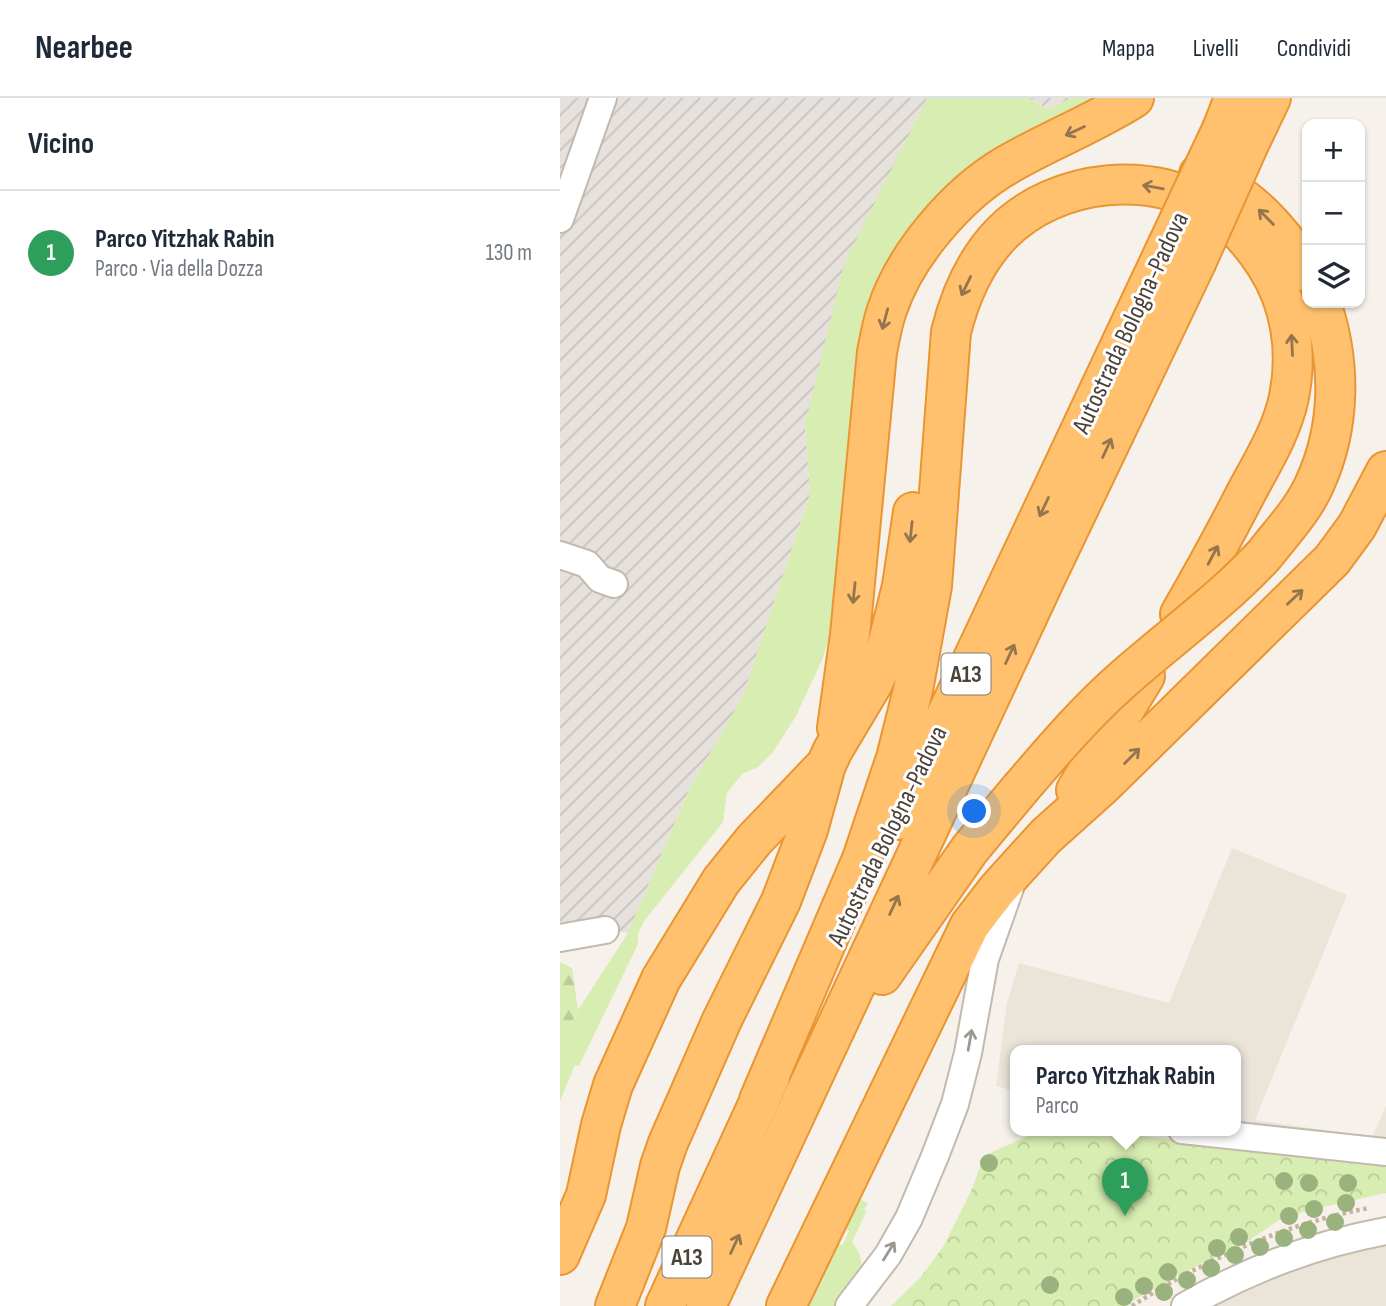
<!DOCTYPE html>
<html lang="it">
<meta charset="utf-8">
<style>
:root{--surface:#fff;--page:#f2f2f3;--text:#1f2937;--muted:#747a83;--line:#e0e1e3;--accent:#b45309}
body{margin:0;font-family:"Sofia Sans Condensed",sans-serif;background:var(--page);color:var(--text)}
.controls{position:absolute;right:21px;top:21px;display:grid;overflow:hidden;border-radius:14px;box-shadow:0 2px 5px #0004}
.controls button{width:63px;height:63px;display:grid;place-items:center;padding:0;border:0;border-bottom:2px solid var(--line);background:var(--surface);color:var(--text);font:35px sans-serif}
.you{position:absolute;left:415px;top:714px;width:24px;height:24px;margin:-18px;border:5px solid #fff;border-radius:50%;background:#1a73e8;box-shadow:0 0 0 10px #1a73e833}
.badge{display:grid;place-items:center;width:46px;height:46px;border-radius:50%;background:var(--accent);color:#fff;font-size:23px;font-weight:700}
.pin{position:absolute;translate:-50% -58px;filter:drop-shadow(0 2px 4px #0008)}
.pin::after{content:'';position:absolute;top:37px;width:24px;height:21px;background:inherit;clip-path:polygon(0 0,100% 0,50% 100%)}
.popup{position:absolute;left:450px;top:947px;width:231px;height:91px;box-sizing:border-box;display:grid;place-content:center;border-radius:14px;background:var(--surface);filter:drop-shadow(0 2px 5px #0005);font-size:23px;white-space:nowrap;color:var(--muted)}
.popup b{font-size:26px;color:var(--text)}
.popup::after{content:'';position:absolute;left:50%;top:100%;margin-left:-14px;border:14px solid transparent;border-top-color:var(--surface)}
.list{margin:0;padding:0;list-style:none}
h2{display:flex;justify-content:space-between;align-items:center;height:91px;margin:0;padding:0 28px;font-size:30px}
h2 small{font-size:23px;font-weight:400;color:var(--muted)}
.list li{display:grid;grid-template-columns:46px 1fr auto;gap:21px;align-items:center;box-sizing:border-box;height:126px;padding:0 28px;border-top:2px solid var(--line)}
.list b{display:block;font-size:26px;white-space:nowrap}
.list p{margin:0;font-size:23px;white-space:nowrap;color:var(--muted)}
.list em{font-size:23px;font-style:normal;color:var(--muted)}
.icon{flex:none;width:38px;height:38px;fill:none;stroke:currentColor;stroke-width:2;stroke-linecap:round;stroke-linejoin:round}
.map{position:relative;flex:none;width:826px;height:1208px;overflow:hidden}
header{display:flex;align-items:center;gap:42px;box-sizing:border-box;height:98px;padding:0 35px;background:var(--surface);border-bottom:2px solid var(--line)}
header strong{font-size:33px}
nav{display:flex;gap:38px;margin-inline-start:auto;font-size:24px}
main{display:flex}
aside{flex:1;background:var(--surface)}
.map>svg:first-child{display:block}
.residential{fill:#ebe4d9}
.industrial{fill:url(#industrial-furrows)}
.green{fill:#d8edb1}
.forest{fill:url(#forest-firs)}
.park{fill:url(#park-crowns)}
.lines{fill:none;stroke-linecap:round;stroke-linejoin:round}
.minor-casing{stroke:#c3b9ac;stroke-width:30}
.highway-casing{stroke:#ea9532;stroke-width:42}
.path{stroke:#c6b49c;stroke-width:4.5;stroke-dasharray:3.5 3.5;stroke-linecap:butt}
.minor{stroke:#fff;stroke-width:26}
.highway{stroke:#ffc16e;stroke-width:38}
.highway-bridge-casing{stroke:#ea9532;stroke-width:42;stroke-linecap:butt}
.highway-bridge{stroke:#ffc16e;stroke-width:38}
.tree{fill:#9ab27e}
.oneway{stroke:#94754e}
.oneway2{stroke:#9d9792}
.labels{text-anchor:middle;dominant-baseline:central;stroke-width:6;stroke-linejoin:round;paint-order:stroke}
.shield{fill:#fff;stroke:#827b74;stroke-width:2}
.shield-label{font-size:24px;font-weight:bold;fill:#4c4238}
.street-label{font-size:26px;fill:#4c4238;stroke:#fff}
</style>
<header>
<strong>Nearbee</strong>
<nav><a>Mappa</a><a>Livelli</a><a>Condividi</a></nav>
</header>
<main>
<aside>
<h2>Vicino<small></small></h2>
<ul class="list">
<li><span class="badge" style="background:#2e9e5b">1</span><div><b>Parco Yitzhak Rabin</b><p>Parco · Via della Dozza</p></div><em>130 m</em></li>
</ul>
</aside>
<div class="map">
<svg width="826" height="1208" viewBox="0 0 826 1208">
<defs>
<pattern id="industrial-furrows" width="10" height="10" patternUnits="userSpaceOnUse" patternTransform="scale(1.75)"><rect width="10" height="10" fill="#e6e1dc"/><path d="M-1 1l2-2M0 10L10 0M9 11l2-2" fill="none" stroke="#c7c2be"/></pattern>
<pattern id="forest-firs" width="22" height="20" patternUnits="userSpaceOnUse" patternTransform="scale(1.75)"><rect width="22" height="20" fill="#d8edb1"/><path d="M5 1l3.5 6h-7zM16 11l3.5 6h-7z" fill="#bc9"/></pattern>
<pattern id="park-crowns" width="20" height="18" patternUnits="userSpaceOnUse" patternTransform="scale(1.75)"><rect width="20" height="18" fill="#d8edb1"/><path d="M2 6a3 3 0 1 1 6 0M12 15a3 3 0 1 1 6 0" fill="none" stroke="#bc9"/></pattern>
</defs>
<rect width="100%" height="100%" fill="#f6f2eb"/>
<!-- residential -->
<path class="residential" d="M 672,750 L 787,797 L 695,1022 L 812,1039 L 826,1008 L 826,1042 L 675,1028 L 675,952 L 455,952 L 455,993 L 436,988 L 447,905 L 459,865 L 609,905 Z
M 826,1143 L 826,1208 L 646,1208 L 719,1174 Z"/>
<!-- industrial -->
<path class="industrial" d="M 0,0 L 367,0 L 333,71 L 245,326 L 250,396 L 183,598 L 129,692 L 68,835 L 45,832 L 0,840 Z
M 468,0 L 511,0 L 489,11 Z"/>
<!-- green -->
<path class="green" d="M 367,0 L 468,0 L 489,11 L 511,0 L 548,0 L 413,67 L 393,83 L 368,109 L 349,132 L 335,153 L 272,530 L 263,560 L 236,618 L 213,654 L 198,669 L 182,676 L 167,695 L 163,724 L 85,822 L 78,835 L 78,846 L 19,968 L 15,967 L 0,1003 L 0,948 L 18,912 L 68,835 L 129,692 L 183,598 L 250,396 L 245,326 L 284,166 Z
M 299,1101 L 308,1105 L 304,1112 L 306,1114 L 292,1144 C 313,1171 294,1185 278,1208 L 249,1208 L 277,1146 L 283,1147 L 289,1133 L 285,1130 Z"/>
<!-- forest -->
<path class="forest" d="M 0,864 L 12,870 L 18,912 L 0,948 Z"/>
<!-- park -->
<path class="park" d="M 482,1032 L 530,1032 L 826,1067 L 826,1095 L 746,1113 L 719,1122 L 687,1144 L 642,1165 L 563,1208 L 331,1208 L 360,1180 L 383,1149 L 411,1093 L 423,1061 L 432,1054 Z"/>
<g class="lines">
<defs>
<path id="minor" d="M 0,121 L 43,0
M 0,457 L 27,466 L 40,481 L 54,486
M 0,840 L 45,832
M 622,1032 L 826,1054
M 289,1208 L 328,1157 L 349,1120 L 375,1058 L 395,1006 L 408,955 L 425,861 L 450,790
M 625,1208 C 688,1172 755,1146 826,1133"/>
<path id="highway" d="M 662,31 L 674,0
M 689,46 L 711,0
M 639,76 C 688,95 720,131 747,174
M 705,456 C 722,434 744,411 755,385 C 781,328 781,263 761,205
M 277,630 L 290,537 L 317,254 C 320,240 322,226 327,212 C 345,157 397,96 447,67 C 488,43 533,26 574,0
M 516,692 L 585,578
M 337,722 L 607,148
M 322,877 L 410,751 L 460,691
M 199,1002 L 302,761 L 336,660 L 353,592 L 372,488 L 391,234 C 400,198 414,164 441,136 C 495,80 596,69 660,116 C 679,130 693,147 706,167 C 731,206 738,253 729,299 C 722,333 702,365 686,395 C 665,436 643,476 620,516
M 0,1157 L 26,1097 L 41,1027 L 53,987 L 101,881 L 161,783 L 194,742 L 262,671
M 55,1208 L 86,1130 L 100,1068 L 108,1045 L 162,922 L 221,803 L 248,732 L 266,667 L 273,652 L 313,585 L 324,560 L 342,488 L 353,414
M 105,1208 L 210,980
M 146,1208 L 486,479 L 636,165
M 226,1208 L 410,827 L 437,792 L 486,738 L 544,686 L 772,462 L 797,428 L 826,373"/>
</defs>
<!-- minor casing -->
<use href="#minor" class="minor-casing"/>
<!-- highway casing -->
<use href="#highway" class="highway-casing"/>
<!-- path -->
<path class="path" d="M 572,1208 C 644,1162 724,1126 809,1110"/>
<!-- minor -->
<use href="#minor" class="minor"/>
<!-- highway -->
<use href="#highway" class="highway"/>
<defs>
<path id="highway-bridge" d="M 607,148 L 662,31
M 636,165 L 689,46
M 460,691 C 492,654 523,617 560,584 C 608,541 661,504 705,456"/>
</defs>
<!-- highway-bridge casing -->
<use href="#highway-bridge" class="highway-bridge-casing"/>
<!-- highway-bridge -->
<use href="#highway-bridge" class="highway-bridge"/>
</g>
<!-- trees -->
<g class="tree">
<circle cx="429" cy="1065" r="9"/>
<circle cx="724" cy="1083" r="9"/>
<circle cx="749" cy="1085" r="9"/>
<circle cx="788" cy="1085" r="9"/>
<circle cx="786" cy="1105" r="9"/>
<circle cx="754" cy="1111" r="9"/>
<circle cx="729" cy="1118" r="9"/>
<circle cx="775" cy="1124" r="9"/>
<circle cx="748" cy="1132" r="9"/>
<circle cx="679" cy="1139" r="9"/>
<circle cx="724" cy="1140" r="9"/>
<circle cx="700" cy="1149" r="9"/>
<circle cx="657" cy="1150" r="9"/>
<circle cx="675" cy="1157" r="9"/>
<circle cx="651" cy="1170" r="9"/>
<circle cx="608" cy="1174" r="9"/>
<circle cx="627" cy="1182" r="9"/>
<circle cx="490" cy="1187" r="9"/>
<circle cx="584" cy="1188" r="9"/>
<circle cx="604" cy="1194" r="9"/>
<circle cx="564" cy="1199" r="9"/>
</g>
<!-- one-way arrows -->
<defs><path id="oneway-shaft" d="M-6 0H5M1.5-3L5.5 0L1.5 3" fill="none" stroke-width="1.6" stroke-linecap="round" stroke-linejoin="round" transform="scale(1.75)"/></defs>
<g class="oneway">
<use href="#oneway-shaft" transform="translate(515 33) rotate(155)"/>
<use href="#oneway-shaft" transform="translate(593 89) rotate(-170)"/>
<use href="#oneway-shaft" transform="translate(706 119) rotate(-135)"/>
<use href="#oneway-shaft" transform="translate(406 188) rotate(116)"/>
<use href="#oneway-shaft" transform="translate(325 221) rotate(105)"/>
<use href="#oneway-shaft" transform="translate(732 247) rotate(-93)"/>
<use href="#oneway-shaft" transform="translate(547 350) rotate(-65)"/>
<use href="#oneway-shaft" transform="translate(484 409) rotate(115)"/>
<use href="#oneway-shaft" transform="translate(351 434) rotate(96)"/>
<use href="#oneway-shaft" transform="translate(653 457) rotate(-62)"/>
<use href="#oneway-shaft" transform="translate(294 495) rotate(96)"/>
<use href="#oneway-shaft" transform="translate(735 499) rotate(-43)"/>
<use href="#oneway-shaft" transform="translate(450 556) rotate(-65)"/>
<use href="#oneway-shaft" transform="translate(572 658) rotate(-45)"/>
<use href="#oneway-shaft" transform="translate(334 807) rotate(-65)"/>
<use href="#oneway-shaft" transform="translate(175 1146) rotate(-65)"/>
</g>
<g class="oneway2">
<use href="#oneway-shaft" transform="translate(410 942) rotate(-80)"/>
<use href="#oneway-shaft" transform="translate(329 1153) rotate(-58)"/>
</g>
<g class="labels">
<!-- shield labels -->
<g class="shield">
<rect x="381.5" y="555.5" width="49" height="41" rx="5"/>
<rect x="102.5" y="1138.5" width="49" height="41" rx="5"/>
</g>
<g class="shield-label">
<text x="406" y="576">A13</text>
<text x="127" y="1159">A13</text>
</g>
<!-- street labels -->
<g class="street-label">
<text transform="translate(571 225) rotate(-65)">Autostrada Bologna-Padova</text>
<text transform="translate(328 738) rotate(-64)">Autostrada Bologna-Padova</text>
</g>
</g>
</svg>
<div class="controls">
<button>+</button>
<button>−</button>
<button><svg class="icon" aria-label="layers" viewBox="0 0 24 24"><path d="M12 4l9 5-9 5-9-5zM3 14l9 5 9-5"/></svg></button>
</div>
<div class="you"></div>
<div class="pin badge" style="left:565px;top:1118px;background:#2e9e5b">1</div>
<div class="popup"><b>Parco Yitzhak Rabin</b>Parco</div>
</div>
</main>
